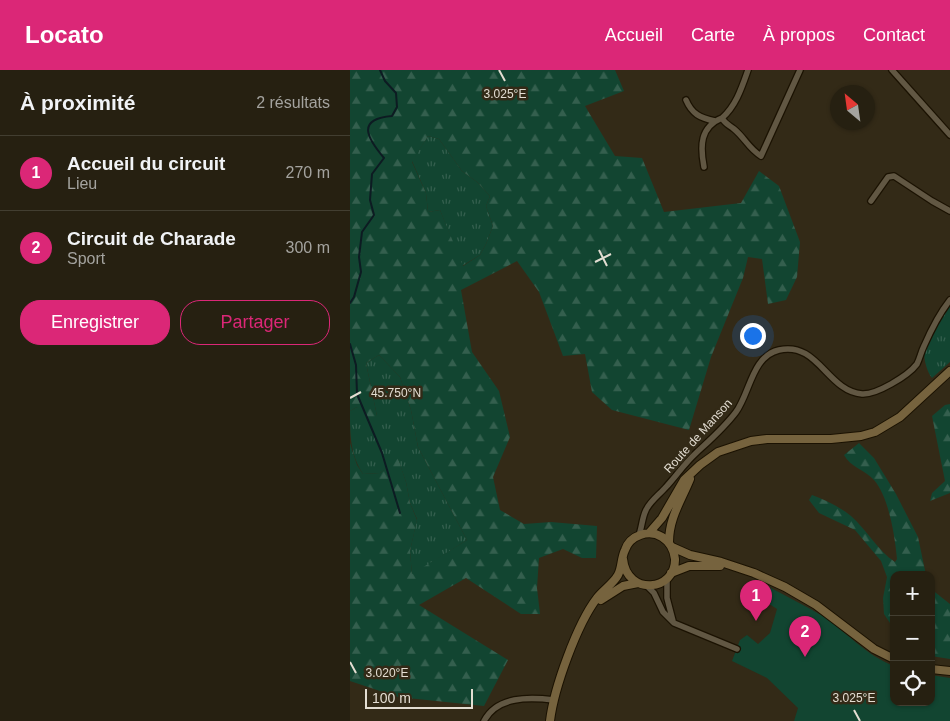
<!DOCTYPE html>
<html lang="fr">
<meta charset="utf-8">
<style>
:root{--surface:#262011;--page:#322d1f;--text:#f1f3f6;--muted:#a4a39f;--line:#423e31;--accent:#db2777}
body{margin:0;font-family:Helvetica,sans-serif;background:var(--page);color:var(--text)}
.controls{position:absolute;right:15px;bottom:15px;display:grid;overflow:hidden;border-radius:10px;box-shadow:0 1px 4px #0004}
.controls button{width:45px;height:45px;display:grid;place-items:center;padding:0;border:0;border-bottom:1px solid var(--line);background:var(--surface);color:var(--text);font:25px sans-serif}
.compass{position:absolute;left:480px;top:15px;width:45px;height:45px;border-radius:50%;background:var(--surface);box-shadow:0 1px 4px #0004;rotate:331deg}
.scale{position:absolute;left:15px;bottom:12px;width:108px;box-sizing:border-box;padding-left:5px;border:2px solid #e3ddd2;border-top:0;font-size:14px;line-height:18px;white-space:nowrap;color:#e3ddd2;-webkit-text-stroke:4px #332a17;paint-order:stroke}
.you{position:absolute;left:402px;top:265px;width:18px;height:18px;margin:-12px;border:4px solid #fff;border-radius:50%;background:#1a73e8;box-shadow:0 0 0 8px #1a73e833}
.badge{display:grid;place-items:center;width:32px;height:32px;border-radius:50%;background:var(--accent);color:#fff;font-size:16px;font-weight:700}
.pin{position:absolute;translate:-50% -41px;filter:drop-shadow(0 1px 2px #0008)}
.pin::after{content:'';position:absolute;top:26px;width:18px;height:15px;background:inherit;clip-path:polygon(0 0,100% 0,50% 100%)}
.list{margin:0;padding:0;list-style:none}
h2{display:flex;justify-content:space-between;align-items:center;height:65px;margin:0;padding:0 20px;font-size:21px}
h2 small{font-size:16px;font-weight:400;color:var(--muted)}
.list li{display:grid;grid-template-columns:32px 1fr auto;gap:15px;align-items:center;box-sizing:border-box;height:75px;padding:0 20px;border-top:1px solid var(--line)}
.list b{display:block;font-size:19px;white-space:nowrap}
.list p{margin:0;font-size:16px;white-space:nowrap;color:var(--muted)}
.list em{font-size:16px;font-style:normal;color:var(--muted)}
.actions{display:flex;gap:10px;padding:15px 20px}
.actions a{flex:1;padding:11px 0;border:1px solid var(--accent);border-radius:20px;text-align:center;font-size:18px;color:var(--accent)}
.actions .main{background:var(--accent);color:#fff}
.icon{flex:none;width:28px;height:28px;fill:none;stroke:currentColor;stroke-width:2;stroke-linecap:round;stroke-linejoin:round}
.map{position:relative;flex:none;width:600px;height:651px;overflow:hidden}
header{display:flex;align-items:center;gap:30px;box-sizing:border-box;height:70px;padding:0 25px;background:var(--accent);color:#fff}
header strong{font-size:24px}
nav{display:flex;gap:28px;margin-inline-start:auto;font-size:18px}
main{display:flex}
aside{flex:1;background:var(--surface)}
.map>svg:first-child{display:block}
.grass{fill:url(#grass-tufts)}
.forest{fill:url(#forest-firs);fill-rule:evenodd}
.pitch{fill:#124531}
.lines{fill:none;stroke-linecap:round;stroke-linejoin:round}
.stream{stroke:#0d1b22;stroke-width:2}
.street-casing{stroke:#1b1202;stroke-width:8}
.secondary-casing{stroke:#1b1202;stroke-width:10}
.street{stroke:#615743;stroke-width:5.5}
.secondary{stroke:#76633e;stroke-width:8}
.ticks{fill:none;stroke:#e3ddd2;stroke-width:2}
.labels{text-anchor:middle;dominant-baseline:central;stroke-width:5;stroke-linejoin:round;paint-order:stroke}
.street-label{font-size:12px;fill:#e3ddd2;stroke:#332a17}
.ticks-label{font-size:12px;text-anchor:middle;fill:#e3ddd2;stroke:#332a17;stroke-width:5;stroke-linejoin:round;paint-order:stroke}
</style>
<header>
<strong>Locato</strong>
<nav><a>Accueil</a><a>Carte</a><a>À propos</a><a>Contact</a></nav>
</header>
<main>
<aside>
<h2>À proximité<small>2 résultats</small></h2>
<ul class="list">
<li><span class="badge">1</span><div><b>Accueil du circuit</b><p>Lieu</p></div><em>270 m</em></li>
<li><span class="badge">2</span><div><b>Circuit de Charade</b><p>Sport</p></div><em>300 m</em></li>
</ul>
<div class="actions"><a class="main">Enregistrer</a><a>Partager</a></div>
</aside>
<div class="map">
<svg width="600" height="651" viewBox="0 0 600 651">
<defs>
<pattern id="grass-tufts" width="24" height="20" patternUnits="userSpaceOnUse" patternTransform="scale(1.25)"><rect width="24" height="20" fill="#124531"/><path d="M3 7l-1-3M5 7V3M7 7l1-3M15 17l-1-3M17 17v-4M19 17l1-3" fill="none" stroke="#345f4e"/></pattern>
<pattern id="forest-firs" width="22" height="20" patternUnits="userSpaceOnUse" patternTransform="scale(1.25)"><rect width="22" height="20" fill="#124531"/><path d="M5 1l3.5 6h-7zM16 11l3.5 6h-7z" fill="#345f4e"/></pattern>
</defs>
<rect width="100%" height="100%" fill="#332a17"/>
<!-- grass -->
<path class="grass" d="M 78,66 L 89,69 L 112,101 L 127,112 L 140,126 L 136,136 L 143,156 L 136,174 L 130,185 L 112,196 L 90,140 L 78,142 L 76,123 L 62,91 Z
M 600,234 L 600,292 L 582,308 C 577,302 574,290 574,282 C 575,272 594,243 600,234 Z
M 29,285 L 50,307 L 61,340 L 68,377 L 117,470 L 62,505 L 60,481 L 67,449 L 60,433 L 56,412 L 48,389 L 30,403 L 13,404 C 0,384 0,364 0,341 L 7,337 L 27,346 L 16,293 Z"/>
<!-- forest -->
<path class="forest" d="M 0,0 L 265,0 L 274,21 L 235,36 L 265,86 L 292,88 L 314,142 L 391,133 L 409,101 L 429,116 L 450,172 L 447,207 L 436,230 L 418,234 L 412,189 L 398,187 L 393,208 L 361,287 L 339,360 L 262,340 L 242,322 L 235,284 L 213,286 L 189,222 L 167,191 L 111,220 L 122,282 L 149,321 L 160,367 L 143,407 L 150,440 L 174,454 L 201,452 L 247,456 L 246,488 L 232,488 L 213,479 L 189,488 L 187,518 L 190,544 L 171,544 L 116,508 L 69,535 L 158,590 L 134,636 L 48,627 L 0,611 L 0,373 L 7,395 L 13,404 L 30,403 L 48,388 L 56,412 L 60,433 L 67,450 L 60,481 L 62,504 L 117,470 L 68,377 L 61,340 L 50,307 L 29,285 L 16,293 L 27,346 L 17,351 L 7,337 L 0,341 ZM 78,66 L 89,69 L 112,101 L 127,112 L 140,126 L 136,136 L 143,156 L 136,174 L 130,185 L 113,196 L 90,140 L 78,142 L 76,123 L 62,92 Z
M 600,334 L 600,423 L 580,431 L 582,423 L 595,411 L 582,346 L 595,335 Z
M 509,373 L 524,388 L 546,424 L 568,467 L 576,505 L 544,505 L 544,559 L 534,544 L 533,528 L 537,507 L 531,491 L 505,460 L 469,443 L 459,430 L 462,425 C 475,430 490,437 501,446 C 517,460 527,480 545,492 L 547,489 C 545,467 539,427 524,410 C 515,400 500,397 494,385 Z
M 581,519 L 600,534 L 600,589 L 581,586 Z"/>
<!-- pitch -->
<path class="pitch" d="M 419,517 C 436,526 454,535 471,545 C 496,561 515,585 544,596 L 544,632 L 581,632 L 581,605 L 600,608 L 600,651 L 444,651 L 448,638 L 417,608 L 382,591 L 390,570 L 397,565 L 408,574 L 420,563 L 427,539 L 413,530 Z"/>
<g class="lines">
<!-- stream -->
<path class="stream" d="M 0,233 L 4,227 L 11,202 L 9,187 L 12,162 L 24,145 L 20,130 L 22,104 L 34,88 C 18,69 5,49 42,46 L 47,37 L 46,23 L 35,11 L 30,0
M 0,274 L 6,295 L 7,324 L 32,383 L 50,443"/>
<defs>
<path id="street" d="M 398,0 C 392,17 386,36 372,48 C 375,54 379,55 384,59 C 395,68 399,79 411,86 L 450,0
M 542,0 L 600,65
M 336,30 C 342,44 350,48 365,51
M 354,97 C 350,76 350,57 372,48
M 521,131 L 538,107 L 544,106 L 582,131 L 600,141
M 289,465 C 292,457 292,448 296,440 C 300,431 310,424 316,417 C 326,406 335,393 346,383 C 360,370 374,358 386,342 C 400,323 402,286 429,280 C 468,271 477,321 512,324 C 526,325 558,306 567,294 C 570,288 571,282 574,276 C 581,260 589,244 600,230
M 317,509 L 317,528 L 323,551
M 296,515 L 304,523 L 313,542 L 324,553 L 387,579
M 134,651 C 147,626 179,627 204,630"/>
<path id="secondary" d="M 299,463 L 312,448 L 334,410 L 350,395 L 368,382 L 401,371 L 417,369 L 481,369 L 511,366 L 525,362 L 550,347 L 600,301
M 319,472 C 319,448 331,431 340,409
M 322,477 L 340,485 L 371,492 L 404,503 L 435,517 L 466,535 L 524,579 L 544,589
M 321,503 L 339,496 L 370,496
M 251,530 L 273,516 L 288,513
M 581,599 L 600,601
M 200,651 C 204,618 227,554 247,528 C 253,520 263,514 268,505 C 272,498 271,488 275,480 C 280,465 299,459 312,467 C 320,472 324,480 325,489 C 326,521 277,527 273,489"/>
</defs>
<!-- street casing -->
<use href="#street" class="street-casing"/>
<!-- secondary casing -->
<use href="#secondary" class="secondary-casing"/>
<!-- street -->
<use href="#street" class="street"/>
<!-- secondary -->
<use href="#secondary" class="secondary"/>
</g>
<!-- ticks -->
<path class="ticks" d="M 149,0 L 155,11M 249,180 L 257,196M 245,192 L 261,184M 0,328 L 11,322M 0,592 L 6,603M 504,640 L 510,651"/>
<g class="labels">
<!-- street labels -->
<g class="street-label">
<text transform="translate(348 366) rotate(-48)">Route de Manson</text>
</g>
</g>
<g class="ticks-label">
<text x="155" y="28">3.025°E</text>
<text x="46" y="327">45.750°N</text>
<text x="37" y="607">3.020°E</text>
<text x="504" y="632">3.025°E</text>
</g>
</svg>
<div class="controls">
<button>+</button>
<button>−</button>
<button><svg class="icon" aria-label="locate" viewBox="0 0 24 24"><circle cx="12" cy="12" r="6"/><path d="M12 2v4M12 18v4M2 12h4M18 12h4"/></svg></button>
</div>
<svg class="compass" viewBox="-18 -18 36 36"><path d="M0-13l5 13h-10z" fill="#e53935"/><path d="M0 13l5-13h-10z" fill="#a4a39f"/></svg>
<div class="scale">100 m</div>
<div class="you"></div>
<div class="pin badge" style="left:406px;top:551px">1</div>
<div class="pin badge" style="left:455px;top:587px">2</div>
</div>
</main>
